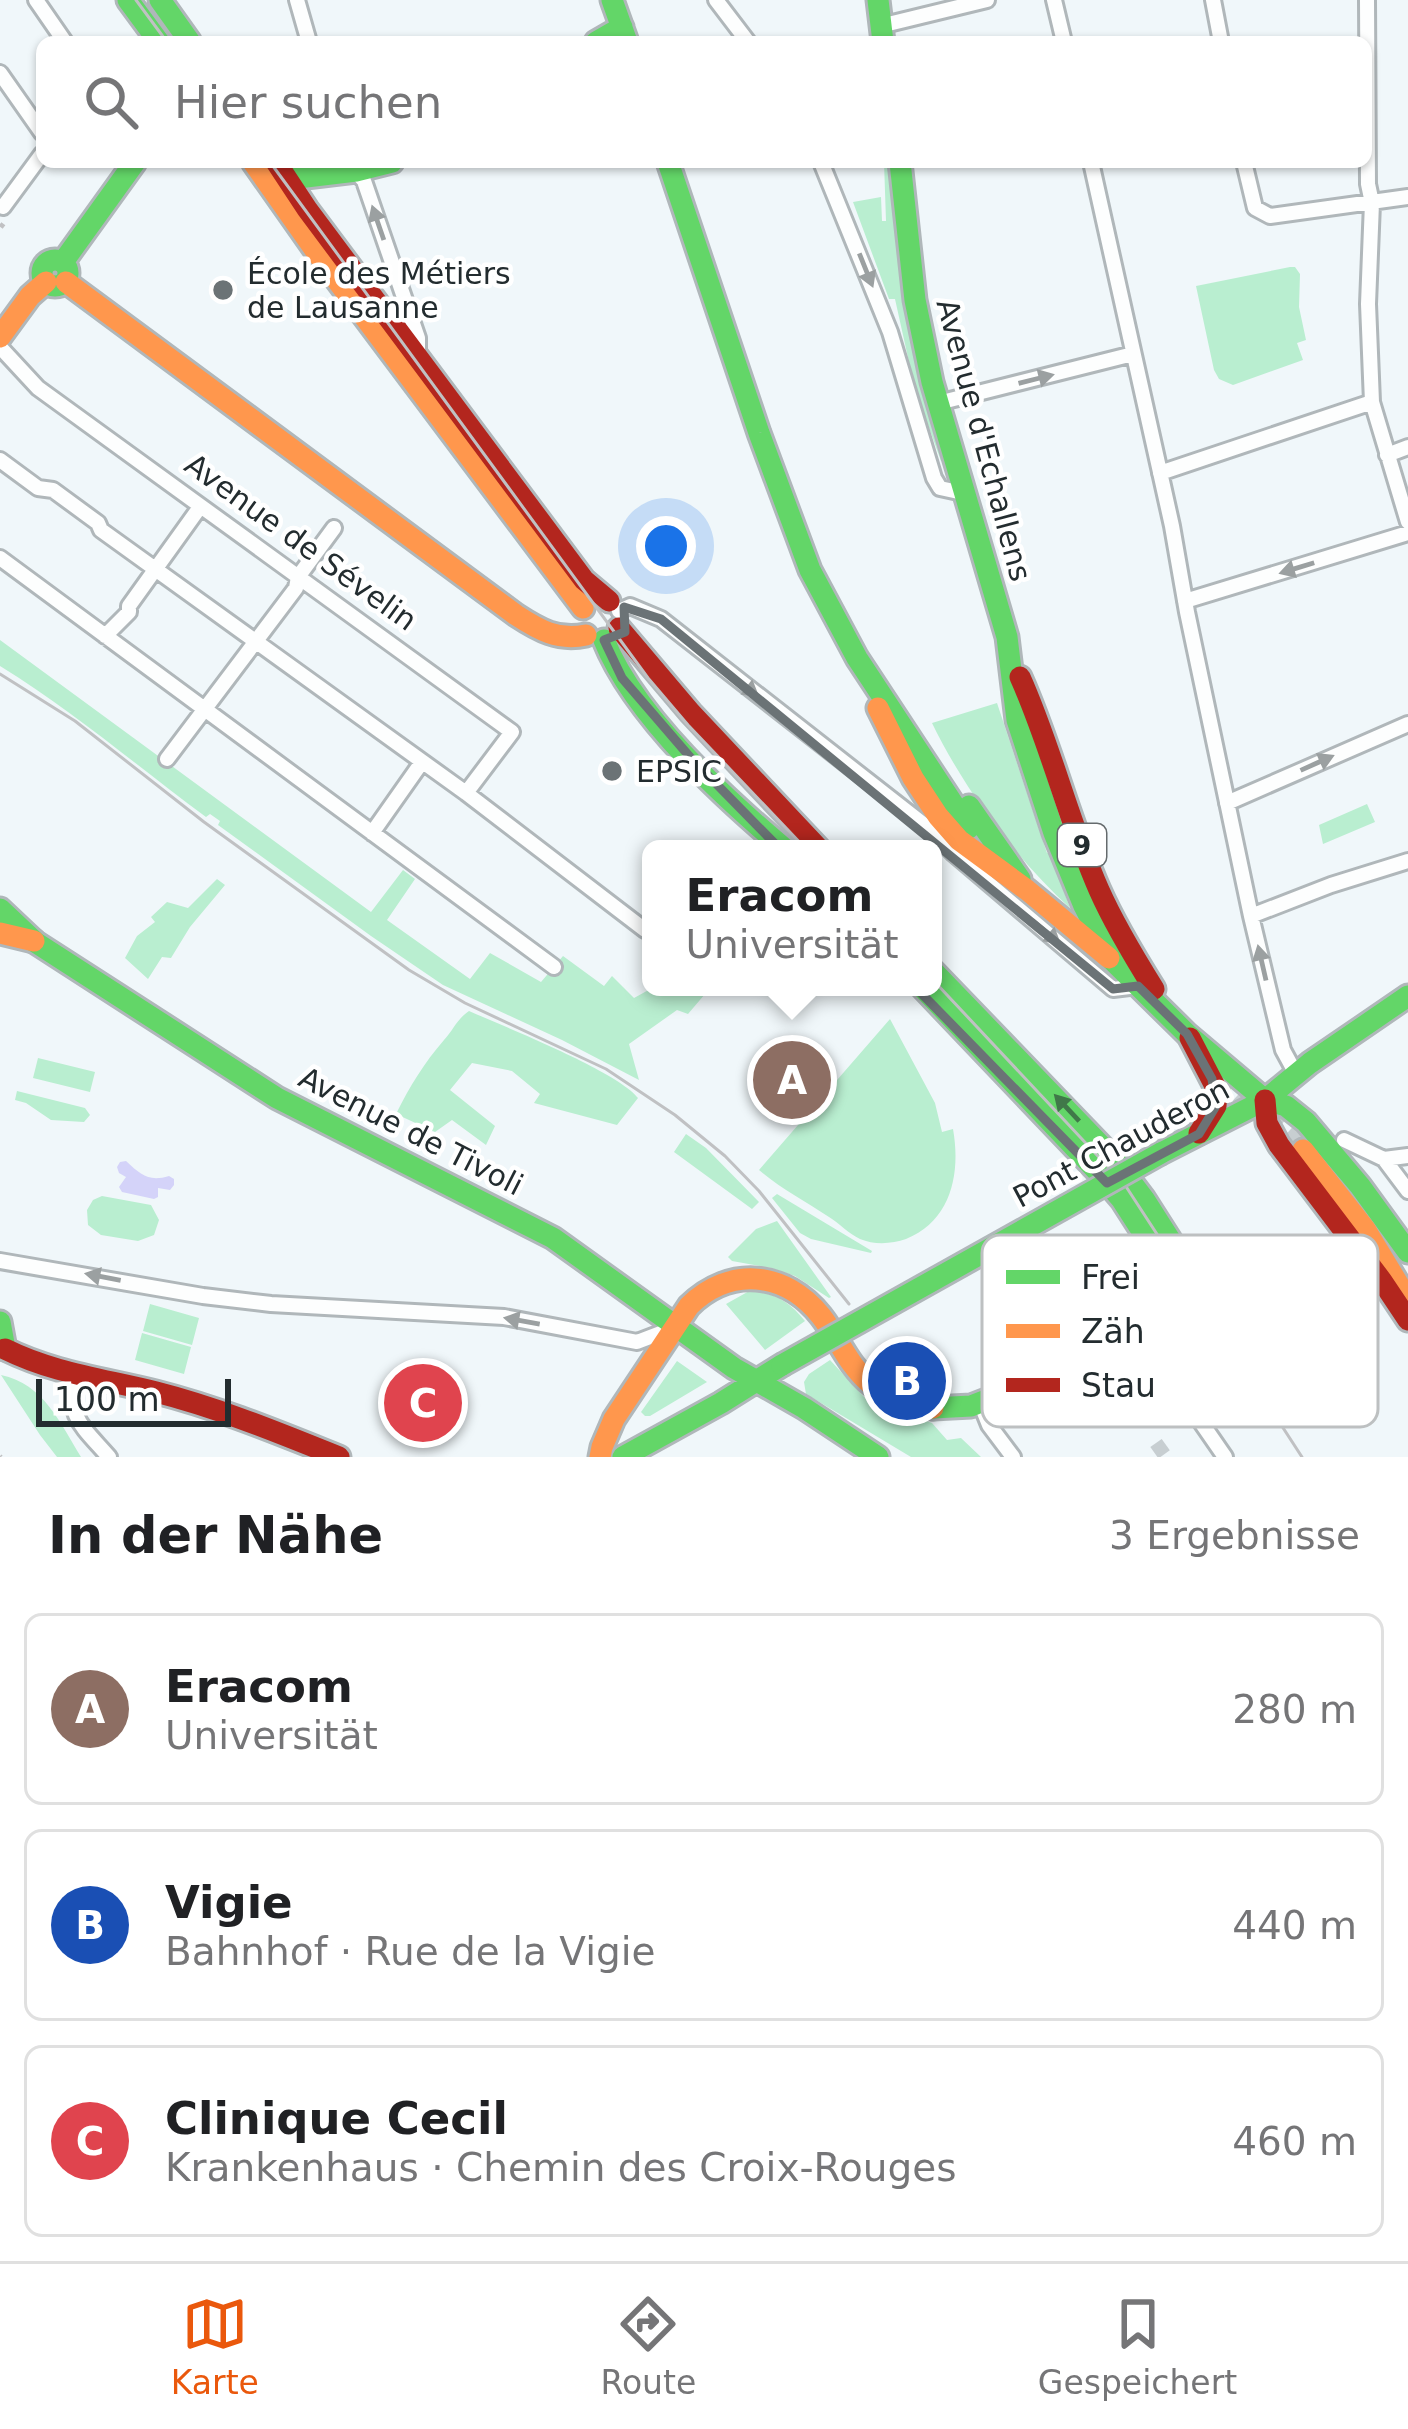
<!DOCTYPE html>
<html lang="de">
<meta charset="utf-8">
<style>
:root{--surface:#fff;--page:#f2f2f2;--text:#202124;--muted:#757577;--line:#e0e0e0;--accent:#ea580c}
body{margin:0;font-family:"DejaVu Sans",sans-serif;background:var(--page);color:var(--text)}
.scale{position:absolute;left:36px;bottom:30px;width:195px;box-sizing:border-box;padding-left:12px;border:6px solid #232c2f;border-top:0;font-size:33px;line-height:42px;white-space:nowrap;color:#232c2f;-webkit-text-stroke:9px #fff;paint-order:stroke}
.you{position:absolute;left:666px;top:546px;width:42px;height:42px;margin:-30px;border:9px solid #fff;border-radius:50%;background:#1a73e8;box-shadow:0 0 0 18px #1a73e833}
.badge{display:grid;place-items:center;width:78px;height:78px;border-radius:50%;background:var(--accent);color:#fff;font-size:39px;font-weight:700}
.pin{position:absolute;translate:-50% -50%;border:6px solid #fff;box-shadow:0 3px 12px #0006}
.popup{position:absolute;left:642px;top:840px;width:300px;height:156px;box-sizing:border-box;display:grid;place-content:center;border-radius:18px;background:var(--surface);filter:drop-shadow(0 3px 9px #0005);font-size:39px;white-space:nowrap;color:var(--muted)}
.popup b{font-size:45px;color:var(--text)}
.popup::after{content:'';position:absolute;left:50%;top:100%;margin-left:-24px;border:24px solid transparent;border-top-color:var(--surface)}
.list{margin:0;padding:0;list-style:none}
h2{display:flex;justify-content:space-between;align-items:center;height:156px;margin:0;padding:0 48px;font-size:51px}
h2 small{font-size:39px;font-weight:400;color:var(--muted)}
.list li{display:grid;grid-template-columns:78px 1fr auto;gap:36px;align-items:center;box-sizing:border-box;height:192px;margin:0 24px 24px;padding:0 24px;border:3px solid var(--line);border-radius:18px}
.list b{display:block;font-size:45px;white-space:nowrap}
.list p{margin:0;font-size:39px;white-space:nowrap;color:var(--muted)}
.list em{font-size:39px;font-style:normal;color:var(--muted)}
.icon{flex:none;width:66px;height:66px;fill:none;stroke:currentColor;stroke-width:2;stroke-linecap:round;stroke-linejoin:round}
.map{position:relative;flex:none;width:1408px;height:1457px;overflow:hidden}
.search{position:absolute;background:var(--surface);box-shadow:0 3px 9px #0004;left:36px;right:36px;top:36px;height:132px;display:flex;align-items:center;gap:30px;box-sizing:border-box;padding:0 42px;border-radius:18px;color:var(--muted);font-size:45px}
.sheet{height:804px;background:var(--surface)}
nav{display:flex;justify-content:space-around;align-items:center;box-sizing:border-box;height:168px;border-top:3px solid var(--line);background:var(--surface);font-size:33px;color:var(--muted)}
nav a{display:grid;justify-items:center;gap:6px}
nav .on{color:var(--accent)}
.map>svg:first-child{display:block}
.green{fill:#b9eed0}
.water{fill:#d4d3f9}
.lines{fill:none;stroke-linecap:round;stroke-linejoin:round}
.street-tunnel{stroke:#c7ced1;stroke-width:14;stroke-dasharray:14 7;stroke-linecap:butt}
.secondary-tunnel{stroke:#c7ced1;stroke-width:21;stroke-dasharray:21 10;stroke-linecap:butt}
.street-casing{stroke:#b0b7ba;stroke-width:20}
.fast-casing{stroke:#b0b7ba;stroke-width:27}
.slow-casing{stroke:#b0b7ba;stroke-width:27}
.jam-casing{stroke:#b0b7ba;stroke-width:27}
.street{stroke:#fdfefe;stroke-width:14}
.fast{stroke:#63d668;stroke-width:21}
.slow{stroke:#ff974d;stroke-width:21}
.jam{stroke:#b3261e;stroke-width:21}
.tram{stroke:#c0c1c3;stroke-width:3}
.rail{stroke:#c0c1c3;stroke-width:4.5;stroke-dasharray:21 21;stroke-linecap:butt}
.fast-bridge-casing{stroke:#b0b7ba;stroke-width:27;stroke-linecap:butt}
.fast-bridge{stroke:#63d668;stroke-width:21}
.oneway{fill:#9ba0a1}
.oneway2{fill:#407849}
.marked{fill:none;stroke:#6b7376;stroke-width:9;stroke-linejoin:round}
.poi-dot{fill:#6b7376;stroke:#fff;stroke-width:4.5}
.labels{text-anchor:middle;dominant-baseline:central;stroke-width:9;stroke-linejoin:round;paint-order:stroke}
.shield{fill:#fff;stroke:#656b6d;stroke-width:3}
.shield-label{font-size:27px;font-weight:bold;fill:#232c2f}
.poi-label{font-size:30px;fill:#232c2f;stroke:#fff;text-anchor:start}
.street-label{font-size:30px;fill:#232c2f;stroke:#fff}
.key{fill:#fff;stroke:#bdc0c1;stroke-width:3}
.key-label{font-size:33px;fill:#232c2f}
</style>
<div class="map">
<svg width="1408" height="1457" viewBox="0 0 1408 1457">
<rect width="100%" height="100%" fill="#f0f7fa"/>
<!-- green -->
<path class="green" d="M 884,162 L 889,162 L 897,236 L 945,459 L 941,461 L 915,389 L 895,299 L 889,299 L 853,202 L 881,197 L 882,221 L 886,221 Z
M 1290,267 L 1295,267 L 1300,274 L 1299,307 L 1306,340 L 1297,343 L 1303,360 L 1233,385 L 1219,379 L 1214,370 L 1196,286 Z
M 0,640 L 371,912 L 403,870 L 415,879 L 387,920 L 470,979 L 490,953 L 541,982 L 563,956 L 604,986 L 612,976 L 634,998 L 654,987 L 711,987 L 688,1014 L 677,1010 L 629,1044 L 639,1080 L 562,1040 L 443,985 L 371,936 L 218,825 L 220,821 L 210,814 L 206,817 C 137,766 73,711 0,666 Z
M 997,703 L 1047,853 L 1050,853 L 1070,908 C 1016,859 964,789 932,723 Z
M 1367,804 L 1375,822 L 1323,844 L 1319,825 Z
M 217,879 L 225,885 L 190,927 L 171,958 L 162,957 L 148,979 L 125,958 L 137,936 L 155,922 L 151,917 L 167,902 L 188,908 Z
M 469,1011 C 503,1026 619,1072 638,1098 L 617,1125 L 534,1103 L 540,1094 L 512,1071 L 472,1063 L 450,1090 L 495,1126 L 486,1145 L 452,1120 L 435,1132 L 396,1114 C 410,1086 424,1063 444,1040 C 454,1029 457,1019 469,1011 Z
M 890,1019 L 935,1103 L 942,1132 L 953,1129 C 961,1174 951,1221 906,1239 C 892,1244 874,1245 860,1239 C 849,1234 839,1223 829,1217 C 805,1201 781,1189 759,1170 Z
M 38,1058 L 95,1072 L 90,1092 L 33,1078 Z
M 17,1091 L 85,1108 L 90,1115 L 84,1122 L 51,1120 L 26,1103 L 15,1100 Z
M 686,1134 L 706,1148 L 759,1202 L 752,1209 L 674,1152 Z
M 777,1194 L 872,1251 L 871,1253 L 811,1239 L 800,1233 L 772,1198 Z
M 102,1196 L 151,1205 L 159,1220 L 154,1235 L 138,1241 L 101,1235 L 88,1225 L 87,1210 L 93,1200 Z
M 777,1221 L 831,1297 L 829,1298 L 795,1276 L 771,1268 L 732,1261 L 728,1257 L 756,1229 Z
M 751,1290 C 776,1294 789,1301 805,1321 L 765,1350 L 726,1304 Z
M 150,1304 L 199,1318 L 192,1345 L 143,1331 Z
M 142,1333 L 191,1347 L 184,1374 L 135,1360 Z
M 830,1360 L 866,1399 L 932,1423 L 947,1440 L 961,1438 L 981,1457 L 911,1457 L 806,1394 L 804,1382 L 809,1374 Z
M 677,1361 L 707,1382 L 650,1416 L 645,1416 L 641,1412 Z
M 1,1375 C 44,1384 60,1423 81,1457 L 57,1457 L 40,1435 Z"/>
<!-- water -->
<path class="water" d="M 126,1161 C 141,1175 149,1182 169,1176 L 174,1179 L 174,1185 L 170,1190 L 158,1188 L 158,1197 L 154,1199 L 122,1192 L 119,1187 L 126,1177 L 119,1173 L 117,1167 L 120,1162 Z"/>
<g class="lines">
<!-- street-tunnel -->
<path class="street-tunnel" d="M 1156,1443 L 1166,1457"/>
<!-- secondary-tunnel -->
<path class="secondary-tunnel" d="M 1217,1072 L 1303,1150"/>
<defs>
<path id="street" d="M 36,0 L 65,42
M 297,0 L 309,42
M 716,0 L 748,42
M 1054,0 L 1064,42
M 1213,0 L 1221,42
M 1367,0 L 1368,184 L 1372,203 L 1368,304 L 1372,402 L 1408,522
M 880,26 L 987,0
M 0,73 L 42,133
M 821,162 L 890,332 L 934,478 L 940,488 L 963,493
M 1091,162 L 1172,526 L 1187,612 L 1251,916 L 1283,1050 L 1296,1074
M 1244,162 L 1255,208 L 1270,216 L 1408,197
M 351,166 L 364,181 L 418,338 L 418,357
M 3,207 L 42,154
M 0,347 L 38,388 L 512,732 L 466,793
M 938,403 L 1133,354
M 1387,455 L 1408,447
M 0,460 L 38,488 L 53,490 L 98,523 L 101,530 L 466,793 L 645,930
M 1160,473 L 1372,402
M 0,558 L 554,967
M 1185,601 L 1408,533
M 619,611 L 630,606 L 661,619 L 932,831 L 954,854 L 1113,989 L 1138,986
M 105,636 L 129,612 L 129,606 L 200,507
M 167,759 L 296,588 L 298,577 L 334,528
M 1227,803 L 1408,724
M 372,833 L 422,762
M 1251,916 L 1331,885 L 1408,861
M 1344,1140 L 1384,1159 L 1408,1156
M 1384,1159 L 1408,1191
M 0,1261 L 203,1296 L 271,1304 L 504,1317 L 637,1342 L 671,1329
M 1085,1340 L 1125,1395
M 74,1373 C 67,1418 81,1425 109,1457
M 981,1405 L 989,1425 L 1013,1457
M 1196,1415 L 1225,1457"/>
<path id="fast" d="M 128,0 L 159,42
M 160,0 L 190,42
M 612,0 L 627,42
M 878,0 L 883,42
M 596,42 L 622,27
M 668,162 L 759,433 L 810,570 L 857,658 L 969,828
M 900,162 L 915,300 L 932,382 L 1007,637 L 1017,720 L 1054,833 L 1084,906 L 1112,960 L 1187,1034 L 1265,1100 L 1286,1106 L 1306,1122 L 1360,1186 L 1408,1252
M 281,180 L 356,171 L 392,162
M42 273a13 13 0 1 1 26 0a13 13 0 1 1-26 0Z
M 63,262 L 135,162
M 604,640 C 634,715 723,797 785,849
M 969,806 L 1020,879
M 0,909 L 35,942 L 277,1098 L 553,1238 L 734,1368 L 804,1408 L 878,1457
M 933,971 L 1113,1158 L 1144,1199 L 1188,1268 L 1012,1390 L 971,1406 L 933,1408
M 922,987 L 1098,1172 L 1122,1200 L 1172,1278
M 1161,1153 L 1265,1100 L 1310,1063 L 1408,996
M 0,1322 L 5,1349
M 623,1457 L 721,1403 L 782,1365"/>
<path id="slow" d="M 253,162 L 327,267 L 583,608
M 66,282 L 516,615 C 539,630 558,641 586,635
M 0,337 L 30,296 L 46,282
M 878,708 L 913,778 L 938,816 L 959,840 L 1027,890 L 1109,958
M 0,933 L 34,941
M 1303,1150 L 1365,1229 L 1408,1300
M 600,1457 L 602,1447 L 614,1419 L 689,1306 C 730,1266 785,1271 821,1316 C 839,1339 848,1366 872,1385 C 890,1399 911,1406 933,1408"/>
<path id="jam" d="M 276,162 L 307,209 L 584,580 L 609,601
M 619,628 L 691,713 L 819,849
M 1020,677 C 1051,746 1068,820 1099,890 C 1114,924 1134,957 1154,989
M 1190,1038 L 1217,1090 L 1216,1106 L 1199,1133
M 1265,1100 L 1267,1123 L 1279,1145 L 1382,1281 L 1408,1320
M 5,1349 C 53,1373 104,1379 156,1392 C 219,1408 279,1433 339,1457"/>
</defs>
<!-- street casing -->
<use href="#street" class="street-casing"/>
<!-- fast casing -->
<use href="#fast" class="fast-casing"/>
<!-- slow casing -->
<use href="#slow" class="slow-casing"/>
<!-- jam casing -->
<use href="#jam" class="jam-casing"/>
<!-- street -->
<use href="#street" class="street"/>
<!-- fast -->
<use href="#fast" class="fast"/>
<!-- slow -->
<use href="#slow" class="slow"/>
<!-- jam -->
<use href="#jam" class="jam"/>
<!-- tram -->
<path class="tram" d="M 136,0 L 167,42
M 270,162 L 648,678 L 688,725 L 806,849
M 0,674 L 75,721 L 204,822 L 409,970 L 465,1003 L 606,1069 L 675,1115 L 725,1156 L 759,1191 L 849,1304
M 933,980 L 1125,1185 L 1302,1457"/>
<!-- rail -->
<path class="rail" d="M 0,224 L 4,227
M 0,1456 L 1,1457"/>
<defs>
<path id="fast-bridge" d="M 782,1365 L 1161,1153"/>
</defs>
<!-- fast-bridge casing -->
<use href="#fast-bridge" class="fast-bridge-casing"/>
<!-- fast-bridge -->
<use href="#fast-bridge" class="fast-bridge"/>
</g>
<!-- one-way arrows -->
<defs><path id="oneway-solid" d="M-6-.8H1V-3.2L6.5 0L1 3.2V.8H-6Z" transform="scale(3)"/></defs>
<g class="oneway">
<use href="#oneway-solid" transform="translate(378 223) rotate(-109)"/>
<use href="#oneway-solid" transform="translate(866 270) rotate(68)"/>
<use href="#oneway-solid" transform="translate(1036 379) rotate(-14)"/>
<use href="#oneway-solid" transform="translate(1297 568) rotate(163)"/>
<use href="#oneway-solid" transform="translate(744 685) rotate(38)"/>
<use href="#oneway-solid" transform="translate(1317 763) rotate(-24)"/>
<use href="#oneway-solid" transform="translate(1046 932) rotate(40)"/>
<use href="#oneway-solid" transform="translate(1262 963) rotate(-103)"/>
<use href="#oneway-solid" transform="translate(103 1277) rotate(-169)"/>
<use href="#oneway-solid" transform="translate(522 1321) rotate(-170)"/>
</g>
<use class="oneway2" href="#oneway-solid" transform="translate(1067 1108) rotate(-133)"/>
<!-- marked area -->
<path class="marked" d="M 624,607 L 661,619 L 1113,989 L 1138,986 L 1187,1034 L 1212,1079 L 1216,1106 L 1199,1134 L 1107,1183 L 690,757 L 622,678 L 604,640 L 625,632 Z"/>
<!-- markers -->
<g class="poi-dot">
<circle cx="223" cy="290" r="12"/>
<circle cx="612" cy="771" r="12"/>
</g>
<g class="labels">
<!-- shield labels -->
<rect class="shield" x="1058" y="824" width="48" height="42" rx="9"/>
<g class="shield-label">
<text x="1082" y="845">9</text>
</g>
<!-- poi labels -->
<g class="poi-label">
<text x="247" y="273">École des Métiers<tspan x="247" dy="34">de Lausanne</tspan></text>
<text x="636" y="771">EPSIC</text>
</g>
<!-- street labels -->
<g class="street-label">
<text transform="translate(984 440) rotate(75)">Avenue d'Echallens</text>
<text transform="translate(301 542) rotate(36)">Avenue de Sévelin</text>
<text transform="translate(411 1131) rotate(27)">Avenue de Tivoli</text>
<text transform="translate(1121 1143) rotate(-28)">Pont Chauderon</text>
</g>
</g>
<!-- legend -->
<rect x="982" y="1235" width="396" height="192" rx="18" class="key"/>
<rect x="1006" y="1270" width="54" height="14" fill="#63d668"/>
<rect x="1006" y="1324" width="54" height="14" fill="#ff974d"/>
<rect x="1006" y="1378" width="54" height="14" fill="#b3261e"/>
<g class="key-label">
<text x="1081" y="1289">Frei</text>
<text x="1081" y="1343">Zäh</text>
<text x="1081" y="1397">Stau</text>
</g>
</svg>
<div class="scale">100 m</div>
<div class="you"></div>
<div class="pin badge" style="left:792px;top:1080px;background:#8d6e63">A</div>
<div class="popup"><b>Eracom</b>Universität</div>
<div class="pin badge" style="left:907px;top:1381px;background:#1a4fb4">B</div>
<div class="pin badge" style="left:423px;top:1403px;background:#e0444e">C</div>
<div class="search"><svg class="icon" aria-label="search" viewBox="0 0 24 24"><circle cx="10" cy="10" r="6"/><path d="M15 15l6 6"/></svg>Hier suchen</div>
</div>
<section class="sheet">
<h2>In der Nähe<small>3 Ergebnisse</small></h2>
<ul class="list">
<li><span class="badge" style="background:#8d6e63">A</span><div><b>Eracom</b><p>Universität</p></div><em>280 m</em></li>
<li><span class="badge" style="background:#1a4fb4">B</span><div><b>Vigie</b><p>Bahnhof · Rue de la Vigie</p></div><em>440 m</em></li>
<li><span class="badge" style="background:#e0444e">C</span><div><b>Clinique Cecil</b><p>Krankenhaus · Chemin des Croix-Rouges</p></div><em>460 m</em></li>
</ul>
</section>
<nav>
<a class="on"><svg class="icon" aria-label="map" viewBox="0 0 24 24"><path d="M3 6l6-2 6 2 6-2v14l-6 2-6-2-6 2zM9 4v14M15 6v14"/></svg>Karte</a>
<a><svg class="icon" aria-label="directions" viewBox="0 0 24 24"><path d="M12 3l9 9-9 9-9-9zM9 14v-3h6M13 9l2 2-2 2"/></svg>Route</a>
<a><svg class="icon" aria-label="saved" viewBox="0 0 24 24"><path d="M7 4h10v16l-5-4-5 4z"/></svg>Gespeichert</a>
</nav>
